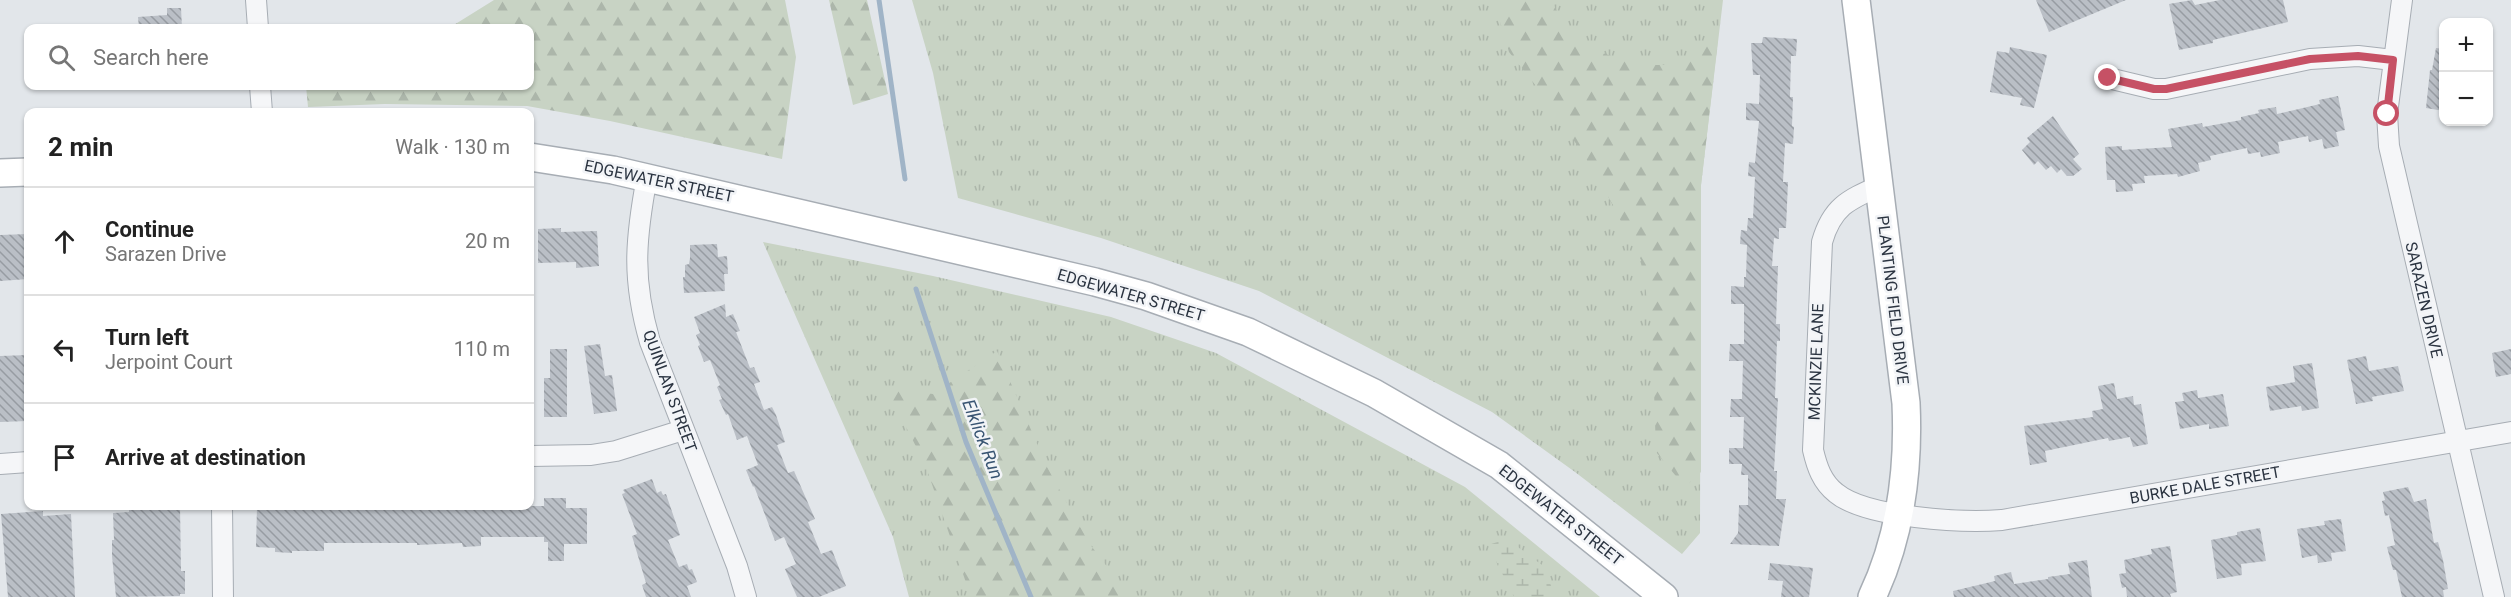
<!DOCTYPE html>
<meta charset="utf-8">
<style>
:root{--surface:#fff;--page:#f6f6f6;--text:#222;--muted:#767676;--line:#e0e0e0}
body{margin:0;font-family:Roboto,sans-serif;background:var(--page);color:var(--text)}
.controls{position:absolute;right:18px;top:18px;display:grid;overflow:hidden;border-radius:12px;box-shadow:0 2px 4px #0004}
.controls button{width:54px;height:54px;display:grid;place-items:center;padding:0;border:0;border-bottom:2px solid var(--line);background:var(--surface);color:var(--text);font:30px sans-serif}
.stop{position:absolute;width:18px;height:18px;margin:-14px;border:4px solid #c65165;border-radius:50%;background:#fff}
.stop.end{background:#c65165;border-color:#fff;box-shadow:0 2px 6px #0008}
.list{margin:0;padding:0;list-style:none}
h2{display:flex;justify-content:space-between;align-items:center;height:78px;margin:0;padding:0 24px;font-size:26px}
h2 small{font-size:20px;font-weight:400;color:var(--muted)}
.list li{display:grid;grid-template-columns:39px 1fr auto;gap:18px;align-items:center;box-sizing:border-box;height:108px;padding:0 24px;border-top:2px solid var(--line)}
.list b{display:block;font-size:22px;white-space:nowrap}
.list p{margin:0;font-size:20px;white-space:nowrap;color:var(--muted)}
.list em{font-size:20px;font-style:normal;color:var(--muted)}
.icon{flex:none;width:33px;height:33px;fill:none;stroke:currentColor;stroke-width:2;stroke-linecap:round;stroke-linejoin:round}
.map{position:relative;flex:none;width:2511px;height:597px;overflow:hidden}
.search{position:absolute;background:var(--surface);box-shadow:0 2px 4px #0004;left:24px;top:24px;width:510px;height:66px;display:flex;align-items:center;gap:15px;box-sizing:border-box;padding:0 21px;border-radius:12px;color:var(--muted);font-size:22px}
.panel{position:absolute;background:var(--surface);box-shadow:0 2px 4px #0004;left:24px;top:108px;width:510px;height:402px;border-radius:12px}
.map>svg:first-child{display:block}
.grass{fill:url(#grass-tufts)}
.forest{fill:url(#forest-firs)}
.wetland{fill:url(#wetland-marsh)}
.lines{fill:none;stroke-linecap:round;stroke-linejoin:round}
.stream{stroke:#a0b4c7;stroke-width:5}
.building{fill:url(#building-back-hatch)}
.street-casing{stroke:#a7adb4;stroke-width:22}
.secondary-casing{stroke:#a7adb4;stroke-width:30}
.street{stroke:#f5f6f8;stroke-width:20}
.secondary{stroke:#fff;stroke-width:27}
.route{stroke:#c65165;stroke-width:8}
.labels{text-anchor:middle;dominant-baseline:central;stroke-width:5;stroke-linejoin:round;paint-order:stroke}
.street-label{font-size:16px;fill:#2b3441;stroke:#f2f4f7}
.water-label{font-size:18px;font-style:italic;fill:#385472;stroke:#f2f4f7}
</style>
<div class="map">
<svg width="2511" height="597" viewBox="0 0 2511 597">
<defs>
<pattern id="grass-tufts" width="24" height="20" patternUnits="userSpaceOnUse" patternTransform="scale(1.5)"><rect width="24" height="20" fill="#c8d3c4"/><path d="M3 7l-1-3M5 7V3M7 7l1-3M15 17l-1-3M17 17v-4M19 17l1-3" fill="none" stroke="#acb6aa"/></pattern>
<pattern id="forest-firs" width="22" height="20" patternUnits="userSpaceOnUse" patternTransform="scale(1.5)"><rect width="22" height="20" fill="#c8d3c4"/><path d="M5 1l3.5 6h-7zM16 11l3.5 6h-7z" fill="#acb6aa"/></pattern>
<pattern id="wetland-marsh" width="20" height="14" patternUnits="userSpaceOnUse" patternTransform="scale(1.5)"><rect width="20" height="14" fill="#c8d3c4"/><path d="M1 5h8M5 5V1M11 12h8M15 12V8" fill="none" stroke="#acb6aa"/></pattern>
<pattern id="building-back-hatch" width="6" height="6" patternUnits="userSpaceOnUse" patternTransform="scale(1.5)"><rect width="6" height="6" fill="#babfc6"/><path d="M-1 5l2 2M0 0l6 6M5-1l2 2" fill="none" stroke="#979ca2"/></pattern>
</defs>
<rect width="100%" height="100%" fill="#e2e6ea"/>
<!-- grass -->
<path class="grass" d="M 912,0 L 1723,0 L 1701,185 L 1700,533 L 1682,554 L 1575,472 L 1492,412 L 1259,291 L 1101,238 L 958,198 L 933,73 Z
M 763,242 L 933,276 L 1111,317 L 1216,353 L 1465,487 L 1600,597 L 909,597 L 893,537 Z"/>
<!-- forest -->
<path class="forest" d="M 494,0 L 785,0 L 796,57 L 782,159 L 610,121 L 527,106 L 385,104 L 308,107 L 306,86 L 530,86 L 530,28 L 449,28 Z
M 829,0 L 867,0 L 888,94 L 853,105 Z
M 1500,0 L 1551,0 L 1566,28 L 1597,51 L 1637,65 L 1669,65 L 1718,39 L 1701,185 L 1701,472 L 1685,487 L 1656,452 L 1652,330 L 1641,260 L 1598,177 L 1548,101 L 1509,52 L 1499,18 Z
M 997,351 L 1047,467 L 1089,543 L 1130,597 L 971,597 L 925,464 L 886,388 L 933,394 Z"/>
<!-- wetland -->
<path class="wetland" d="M 1507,539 L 1542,565 L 1556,597 L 1514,597 L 1488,545 Z"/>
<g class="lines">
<!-- stream -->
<path class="stream" d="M 879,0 L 905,179
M 916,289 L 966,442 L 1031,597"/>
</g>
<!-- building -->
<path class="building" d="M 2036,0 L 2126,0 L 2049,32 Z
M 2192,0 L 2195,5 L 2220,0 L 2283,0 L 2288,22 L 2213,40 L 2213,43 L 2179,50 L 2169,4 Z
M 167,8 L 181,8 L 182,28 L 139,28 L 138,17 L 167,15 Z
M 1763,37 L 1797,39 L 1796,56 L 1791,56 L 1790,97 L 1793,97 L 1792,126 L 1794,127 L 1793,144 L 1785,143 L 1783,182 L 1788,182 L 1786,228 L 1779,228 L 1779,239 L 1774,238 L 1772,266 L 1778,266 L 1776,324 L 1780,324 L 1780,341 L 1777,341 L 1775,398 L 1778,398 L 1774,471 L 1777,471 L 1776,499 L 1786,499 L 1779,546 L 1730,544 L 1738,533 L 1739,505 L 1748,505 L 1748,475 L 1741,475 L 1742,464 L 1729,464 L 1729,448 L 1743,448 L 1744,417 L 1730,417 L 1731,399 L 1742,399 L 1743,361 L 1729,361 L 1730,344 L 1744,344 L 1744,304 L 1731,304 L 1731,286 L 1744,287 L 1744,277 L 1746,277 L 1747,245 L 1740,244 L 1741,230 L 1747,231 L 1748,218 L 1753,218 L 1755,177 L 1748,176 L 1749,162 L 1755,163 L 1759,121 L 1746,120 L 1746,103 L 1759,104 L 1760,75 L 1753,75 L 1751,43 L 1762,43 Z
M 2010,47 L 2047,55 L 2034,108 L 2020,105 L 2022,98 L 1990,92 L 1997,51 L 2009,53 Z
M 2436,48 L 2444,49 L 2444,111 L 2426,108 L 2430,70 L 2432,70 Z
M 2338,96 L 2345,130 L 2336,132 L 2339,146 L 2324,149 L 2322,139 L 2309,142 L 2308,136 L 2278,142 L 2280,153 L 2261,157 L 2260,152 L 2248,154 L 2247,148 L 2210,156 L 2211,160 L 2198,163 L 2200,171 L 2178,177 L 2177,174 L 2144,176 L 2145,183 L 2132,184 L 2133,191 L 2116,192 L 2115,180 L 2107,180 L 2105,147 L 2122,146 L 2122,150 L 2172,147 L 2168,129 L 2202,123 L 2203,127 L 2241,120 L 2241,117 L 2259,113 L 2258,110 L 2276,107 L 2277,114 L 2320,104 L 2319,100 Z
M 2053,116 L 2079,154 L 2073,159 L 2082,169 L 2073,176 L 2067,176 L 2061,169 L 2057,173 L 2051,166 L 2046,170 L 2038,161 L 2034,165 L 2022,150 L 2030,142 L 2027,138 Z
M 561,228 L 561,232 L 597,231 L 599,266 L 576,268 L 576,262 L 538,263 L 538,229 Z
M 28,234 L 28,279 L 0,281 L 0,235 Z
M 717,244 L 718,257 L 727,256 L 728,274 L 724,274 L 725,291 L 684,293 L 683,277 L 685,277 L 685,265 L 689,264 L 690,258 L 690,245 Z
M 725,304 L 726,317 L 733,314 L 740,331 L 736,332 L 750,368 L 754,367 L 760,382 L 754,384 L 764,410 L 772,407 L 776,415 L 785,442 L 777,445 L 788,473 L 794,471 L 815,519 L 808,522 L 821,554 L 832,550 L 846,586 L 819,597 L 797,597 L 785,569 L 796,564 L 784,537 L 775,541 L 754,486 L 753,487 L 746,470 L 758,465 L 747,436 L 737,440 L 728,414 L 726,415 L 719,400 L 722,399 L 717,387 L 720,385 L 710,360 L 704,362 L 698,346 L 700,345 L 696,335 L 700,333 L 694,317 Z
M 600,344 L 605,376 L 612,375 L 617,411 L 594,414 L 584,346 Z
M 550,349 L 567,349 L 567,417 L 544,417 L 544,378 L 550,378 Z
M 2511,349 L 2511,374 L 2496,377 L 2492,353 Z
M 28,355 L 28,421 L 0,422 L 0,356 Z
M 2366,356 L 2369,371 L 2398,366 L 2404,391 L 2372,397 L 2373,401 L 2356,404 L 2347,360 Z
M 2312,363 L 2319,408 L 2302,411 L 2301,406 L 2270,411 L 2266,387 L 2295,382 L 2293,366 Z
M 2114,383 L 2117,399 L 2133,396 L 2134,405 L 2141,404 L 2148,444 L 2133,447 L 2130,437 L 2109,441 L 2108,438 L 2045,451 L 2047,462 L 2030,465 L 2024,426 L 2093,417 L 2092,411 L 2103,409 L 2098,386 Z
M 2197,390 L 2198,398 L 2223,394 L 2229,426 L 2209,429 L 2209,424 L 2180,429 L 2175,402 L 2184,401 L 2182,393 Z
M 652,479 L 657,493 L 661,491 L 663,495 L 666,494 L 680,535 L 668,540 L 679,567 L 687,564 L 689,570 L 692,569 L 697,582 L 687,586 L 691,597 L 646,597 L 642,585 L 646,583 L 632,536 L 637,534 L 622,494 L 625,493 L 623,490 Z
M 2408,487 L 2414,502 L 2426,499 L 2434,543 L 2438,542 L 2443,560 L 2448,589 L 2443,590 L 2444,597 L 2402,597 L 2396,570 L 2393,570 L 2387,547 L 2395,545 L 2389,515 L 2385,516 L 2382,501 L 2385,500 L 2383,492 Z
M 544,498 L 566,498 L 566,508 L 587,508 L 587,544 L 564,544 L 564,561 L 548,561 L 548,542 L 544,542 L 544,537 L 481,537 L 481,546 L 463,547 L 462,543 L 417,545 L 417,543 L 324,543 L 324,551 L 292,551 L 292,553 L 275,552 L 275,548 L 256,547 L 257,506 L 414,506 L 414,509 L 443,509 L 443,506 L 544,506 Z
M 180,506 L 181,571 L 185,571 L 185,594 L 180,594 L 180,596 L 116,597 L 112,556 L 112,540 L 114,540 L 113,513 L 129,512 L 129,507 Z
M 43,511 L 43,516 L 71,514 L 75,597 L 8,597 L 1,514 Z
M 2341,519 L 2346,551 L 2331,553 L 2332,561 L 2318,563 L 2317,555 L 2302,558 L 2297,529 L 2325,525 L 2324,521 Z
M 2260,528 L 2266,561 L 2241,564 L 2242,575 L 2217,579 L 2211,540 L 2237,535 L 2237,532 Z
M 2170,546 L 2177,592 L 2170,594 L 2171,597 L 2127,597 L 2126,587 L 2122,588 L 2119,574 L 2126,573 L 2124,560 L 2152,554 L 2151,549 Z
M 2087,560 L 2092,597 L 1954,597 L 1953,591 L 1995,581 L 1994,576 L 2011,572 L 2014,584 L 2048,579 L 2048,577 L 2070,574 L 2068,563 Z
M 1770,563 L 1813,568 L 1809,597 L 1781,597 L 1783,581 L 1768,580 Z"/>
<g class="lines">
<defs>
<path id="street" d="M 256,0 L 258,28
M 2402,0 L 2387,114 L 2389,146 L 2494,597
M 2108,78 L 2154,89 L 2166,89 L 2310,59 L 2358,56 L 2393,60
M 260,86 L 262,112
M 647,177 C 635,241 632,280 650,342 L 737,566 L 746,597
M 1879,186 C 1848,200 1832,207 1822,242 L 1813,450 C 1817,467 1822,482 1836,493 C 1866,518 1963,523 2002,520 L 2511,432
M 530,456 L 591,455 L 616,451 L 683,430
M 0,464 L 28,462
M 222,506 L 223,597"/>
<path id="secondary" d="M 1856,0 L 1906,403 C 1909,469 1901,536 1872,597
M 530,157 L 613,170 L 1095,282 L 1146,296 L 1248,332 L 1374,393 L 1499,465 L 1664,597
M 0,173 L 28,172"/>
</defs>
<!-- street casing -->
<use href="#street" class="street-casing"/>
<!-- secondary casing -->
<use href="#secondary" class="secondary-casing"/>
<!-- street -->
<use href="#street" class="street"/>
<!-- secondary -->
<use href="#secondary" class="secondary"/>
</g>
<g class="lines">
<!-- route -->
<path class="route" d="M 2108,78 L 2154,89 L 2166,89 L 2310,59 L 2358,56 L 2393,60 L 2387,114"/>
</g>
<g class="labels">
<!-- street labels -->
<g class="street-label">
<text transform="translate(659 181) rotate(12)">EDGEWATER STREET</text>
<text transform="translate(1131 295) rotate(16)">EDGEWATER STREET</text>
<text transform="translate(1893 300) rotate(83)">PLANTING FIELD DRIVE</text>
<text transform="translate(2424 300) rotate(77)">SARAZEN DRIVE</text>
<text transform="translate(1816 362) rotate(-88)">MCKINZIE LANE</text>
<text transform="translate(670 391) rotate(70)">QUINLAN STREET</text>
<text transform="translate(2205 485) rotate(-10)">BURKE DALE STREET</text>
<text transform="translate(1561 515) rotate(38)">EDGEWATER STREET</text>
</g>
<!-- water labels -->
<g class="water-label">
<text transform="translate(983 439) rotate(69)">Elklick Run</text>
</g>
</g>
</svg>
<div class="controls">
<button>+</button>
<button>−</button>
</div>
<div class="stop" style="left:2387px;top:114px"></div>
<div class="stop end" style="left:2108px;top:78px"></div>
<div class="search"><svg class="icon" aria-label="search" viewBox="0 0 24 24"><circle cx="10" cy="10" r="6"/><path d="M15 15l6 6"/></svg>Search here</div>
<section class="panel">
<h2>2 min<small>Walk · 130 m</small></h2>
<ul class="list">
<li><svg class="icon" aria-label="ahead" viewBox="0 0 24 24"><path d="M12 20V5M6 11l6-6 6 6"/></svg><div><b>Continue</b><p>Sarazen Drive</p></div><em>20 m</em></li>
<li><svg class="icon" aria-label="left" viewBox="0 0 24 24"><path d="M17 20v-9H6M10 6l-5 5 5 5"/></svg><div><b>Turn left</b><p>Jerpoint Court</p></div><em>110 m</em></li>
<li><svg class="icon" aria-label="arrive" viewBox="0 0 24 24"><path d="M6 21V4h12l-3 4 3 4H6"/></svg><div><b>Arrive at destination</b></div></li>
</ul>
</section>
</div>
